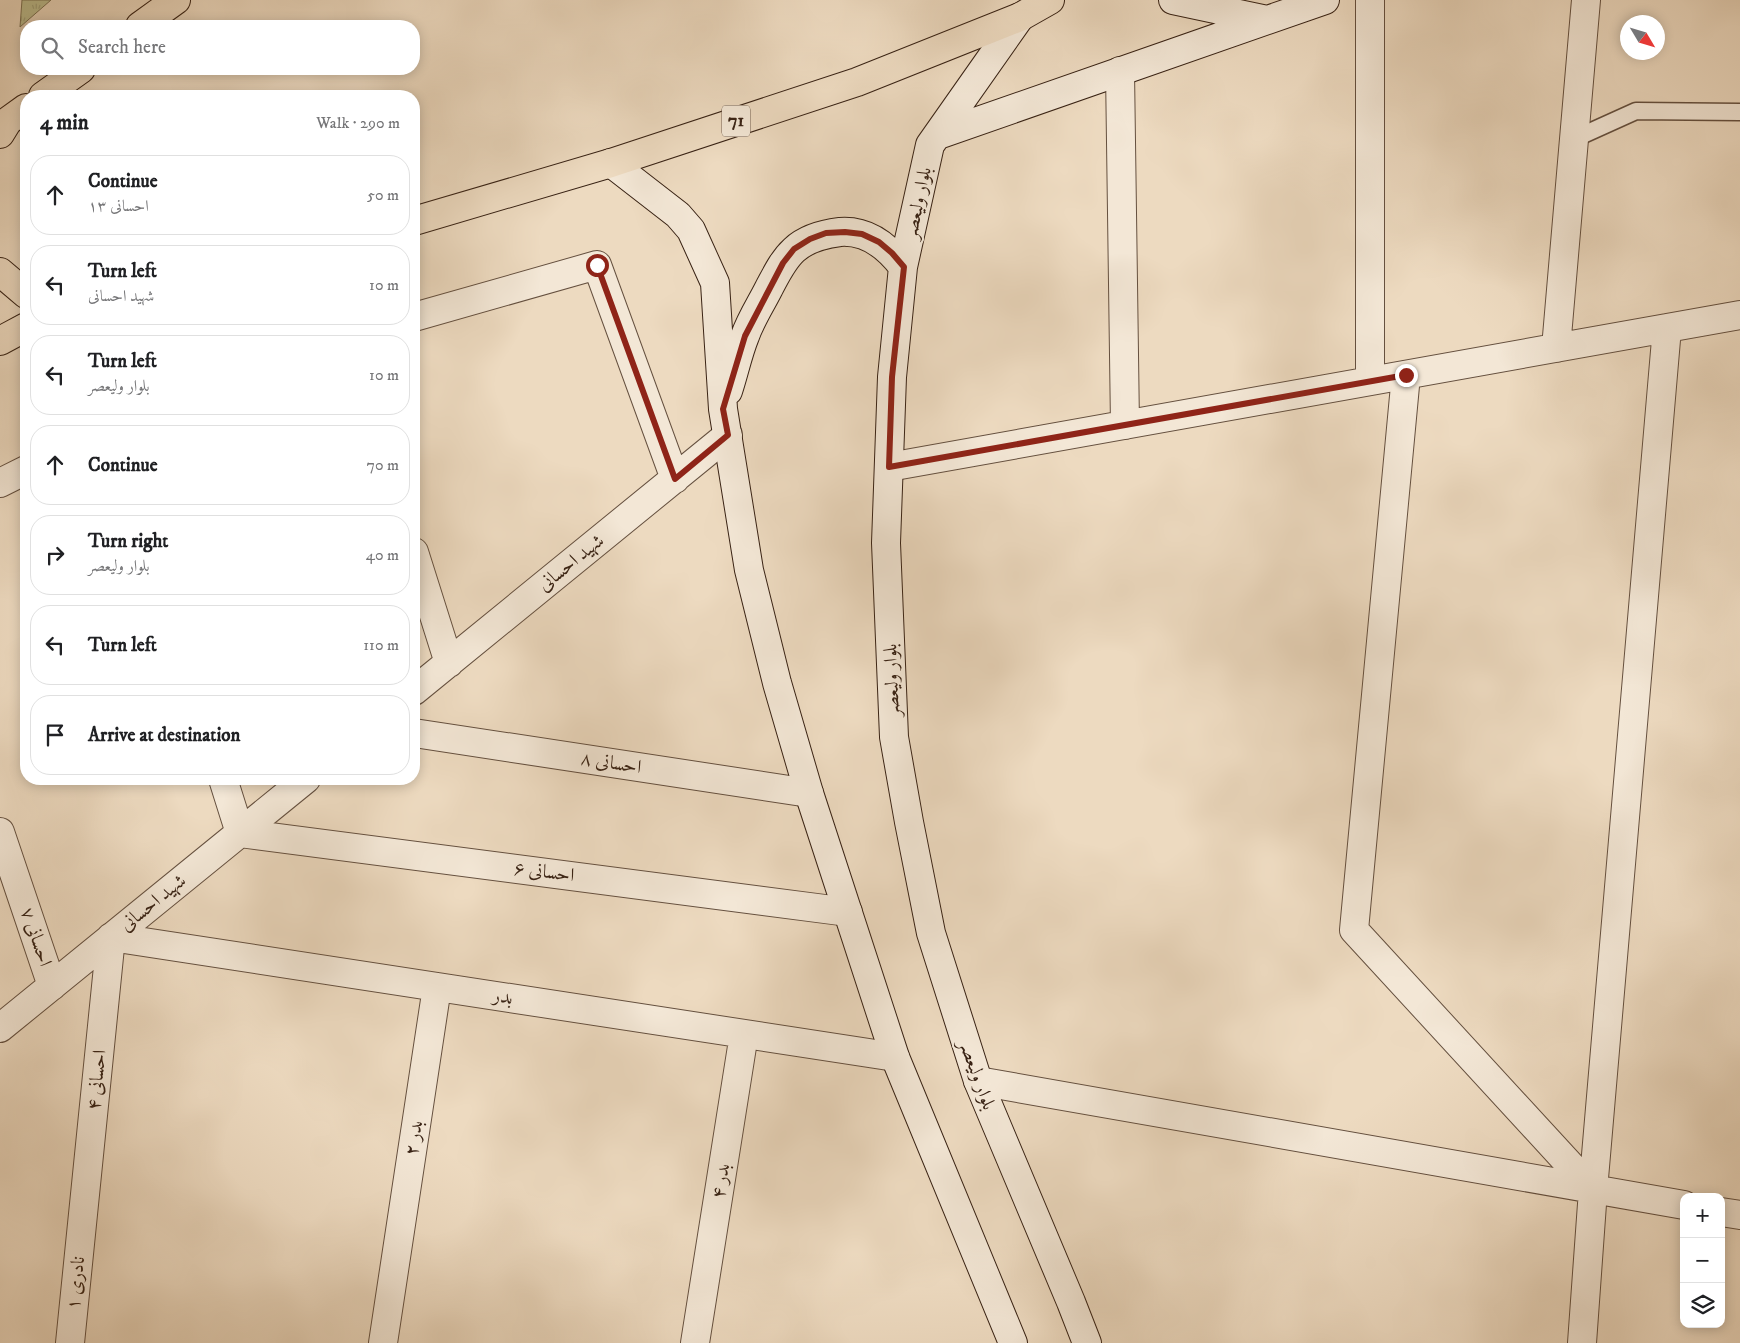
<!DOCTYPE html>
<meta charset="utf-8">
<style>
:root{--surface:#fff;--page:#f6f6f6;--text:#202124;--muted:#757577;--line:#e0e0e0}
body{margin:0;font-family:"IM FELL DW Pica",Amiri,serif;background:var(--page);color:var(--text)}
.controls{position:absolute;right:15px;bottom:15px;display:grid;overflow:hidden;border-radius:10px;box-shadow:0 2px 12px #0003}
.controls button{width:45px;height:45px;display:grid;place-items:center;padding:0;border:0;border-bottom:1px solid var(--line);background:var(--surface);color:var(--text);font:25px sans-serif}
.compass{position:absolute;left:1620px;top:15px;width:45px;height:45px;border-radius:50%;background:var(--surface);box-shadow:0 2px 12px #0003;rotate:128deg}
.stop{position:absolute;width:15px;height:15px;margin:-11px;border:4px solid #8f2418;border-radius:50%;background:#fff}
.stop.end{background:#8f2418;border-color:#fff;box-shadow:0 1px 5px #0008}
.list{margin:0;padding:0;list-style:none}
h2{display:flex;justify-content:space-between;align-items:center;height:65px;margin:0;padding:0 20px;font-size:21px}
h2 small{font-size:16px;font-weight:400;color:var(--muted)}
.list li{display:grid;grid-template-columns:32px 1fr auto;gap:15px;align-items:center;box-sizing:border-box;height:80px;margin:0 10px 10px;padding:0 10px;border:1px solid var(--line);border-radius:20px}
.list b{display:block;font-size:19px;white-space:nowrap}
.list p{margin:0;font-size:16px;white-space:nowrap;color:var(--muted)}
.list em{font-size:16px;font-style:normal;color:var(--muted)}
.icon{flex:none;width:28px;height:28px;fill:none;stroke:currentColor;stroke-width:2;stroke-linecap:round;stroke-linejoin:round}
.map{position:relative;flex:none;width:1740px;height:1343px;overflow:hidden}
.search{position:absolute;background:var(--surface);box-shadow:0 2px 12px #0003;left:20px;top:20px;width:400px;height:55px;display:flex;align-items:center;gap:12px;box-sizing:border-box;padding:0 18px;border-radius:20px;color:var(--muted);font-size:19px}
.panel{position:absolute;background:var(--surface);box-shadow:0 2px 12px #0003;left:20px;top:90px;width:400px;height:695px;border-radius:20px}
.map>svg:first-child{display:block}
.park{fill:url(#park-tufts);stroke:#7a7052}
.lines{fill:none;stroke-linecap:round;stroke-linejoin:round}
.lane-casing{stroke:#65503f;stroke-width:19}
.street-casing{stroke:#65503f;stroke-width:30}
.secondary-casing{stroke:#382214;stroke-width:30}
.highway-casing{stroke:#382214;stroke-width:30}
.lane{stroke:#f3e7d6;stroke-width:16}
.street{stroke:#f3e7d6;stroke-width:28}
.secondary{stroke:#f3e7d6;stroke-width:28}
.highway{stroke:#eddac0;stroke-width:28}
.route{stroke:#8f2418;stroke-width:6}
.labels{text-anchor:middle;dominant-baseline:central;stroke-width:4;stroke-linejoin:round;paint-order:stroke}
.shield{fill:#f3e7d6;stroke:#705d4e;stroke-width:1}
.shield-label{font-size:18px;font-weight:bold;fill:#382214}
.street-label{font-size:19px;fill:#382214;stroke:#f3e7d6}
</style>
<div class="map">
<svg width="1740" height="1343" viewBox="0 0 1740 1343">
<defs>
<pattern id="park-tufts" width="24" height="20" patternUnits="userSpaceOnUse" patternTransform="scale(1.25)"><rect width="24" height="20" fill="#bcbe90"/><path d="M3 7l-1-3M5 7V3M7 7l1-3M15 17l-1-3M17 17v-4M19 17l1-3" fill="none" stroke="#a2a37b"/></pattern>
</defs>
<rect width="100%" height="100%" fill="#eddac0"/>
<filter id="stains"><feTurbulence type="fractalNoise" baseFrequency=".004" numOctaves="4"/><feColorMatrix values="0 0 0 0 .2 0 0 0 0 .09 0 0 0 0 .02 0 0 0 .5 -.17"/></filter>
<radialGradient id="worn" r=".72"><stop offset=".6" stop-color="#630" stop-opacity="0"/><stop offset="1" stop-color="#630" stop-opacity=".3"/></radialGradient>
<!-- park -->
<path class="park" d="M 22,0 L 51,0 L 20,27 Z"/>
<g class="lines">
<defs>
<path id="lane" d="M 1574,139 L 1636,111 L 1740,112"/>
<path id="street" d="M 1370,0 L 1370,381
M 1120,71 L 1125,425
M 414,317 L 597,265 L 675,479
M 1556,348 L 1586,0
M 1406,375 L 1354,930 L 1593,1190
M 889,467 L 1740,315
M 0,483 L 26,470
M 414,552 L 449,663
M 414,691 L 728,435
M 414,733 L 809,793
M 223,779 L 240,833 L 848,912
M 0,832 L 52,986
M 0,1028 L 306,779
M 978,1081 L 1684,1205
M 1721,1212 L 1740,1215
M 70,1343 L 111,937 L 895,1057
M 383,1343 L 437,987
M 695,1343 L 744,1034
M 1582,1343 L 1593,1190 L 1667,328"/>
<path id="secondary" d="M 1173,0 L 1267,20
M 1020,17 L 930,145 L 903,267 L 892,377 L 886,543 L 894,737 L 909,822 L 931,933 L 978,1081 L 1071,1302 L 1087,1343
M 938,135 L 1325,0
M 611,163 L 678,215 L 691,230 L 715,283 L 723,409 L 749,570 L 777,683 L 809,793 L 895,1057 L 1013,1343
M 728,391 C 734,373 738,353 745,336 C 751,319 761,304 769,288 C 776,275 783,260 794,250 C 807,238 823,234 840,232 C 867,230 888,247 903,267"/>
<path id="highway" d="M 140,26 L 176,0
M 43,96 L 81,69
M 0,134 L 8,121 L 26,108
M 414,221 L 611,163 L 857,82 L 1020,17 L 1050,0
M 0,272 L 26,294
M 0,341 L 26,327"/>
</defs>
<!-- lane casing -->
<use href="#lane" class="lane-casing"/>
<!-- street casing -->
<use href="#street" class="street-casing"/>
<!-- secondary casing -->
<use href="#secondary" class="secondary-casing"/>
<!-- highway casing -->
<use href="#highway" class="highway-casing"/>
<!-- lane -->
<use href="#lane" class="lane"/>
<!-- street -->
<use href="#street" class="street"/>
<!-- secondary -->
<use href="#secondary" class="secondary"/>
<!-- highway -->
<use href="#highway" class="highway"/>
</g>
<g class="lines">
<!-- route -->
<path class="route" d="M 597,265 L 675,479 L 728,435 L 723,409 L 745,336 L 783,263 L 794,249 L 810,239 L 826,233 L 845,232 L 862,234 L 879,242 L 892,253 L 904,267 L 892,377 L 889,467 L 1406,375"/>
</g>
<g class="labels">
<!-- shield labels -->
<rect class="shield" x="722" y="105.5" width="28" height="31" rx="4"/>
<g class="shield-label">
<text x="736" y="121">71</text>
</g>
<!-- street labels -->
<g class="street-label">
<text transform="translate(918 203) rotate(-78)">بلوار ولیعصر</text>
<text transform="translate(571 563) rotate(-39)">شهید احسانی</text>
<text transform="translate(892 680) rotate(-92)">بلوار ولیعصر</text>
<text transform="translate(611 763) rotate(9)">احسانی ۸</text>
<text transform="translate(544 872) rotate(7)">احسانی ۶</text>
<text transform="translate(153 903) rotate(-39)">شهید احسانی</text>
<text transform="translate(36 937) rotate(71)">احسانی ۷</text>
<text transform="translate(503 997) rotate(9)">بدر</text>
<text transform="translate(977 1075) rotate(70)">بلوار ولیعصر</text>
<text transform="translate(97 1080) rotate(-84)">احسانی ۴</text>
<text transform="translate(414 1138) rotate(-81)">بدر ۲</text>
<text transform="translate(721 1181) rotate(-81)">بدر ۴</text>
<text transform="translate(76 1283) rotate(-84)">نادری ۱</text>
</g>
</g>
<rect width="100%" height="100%" filter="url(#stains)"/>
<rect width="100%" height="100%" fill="url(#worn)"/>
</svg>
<div class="controls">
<button>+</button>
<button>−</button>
<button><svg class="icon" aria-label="layers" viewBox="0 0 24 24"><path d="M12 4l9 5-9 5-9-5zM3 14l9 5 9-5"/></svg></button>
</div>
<svg class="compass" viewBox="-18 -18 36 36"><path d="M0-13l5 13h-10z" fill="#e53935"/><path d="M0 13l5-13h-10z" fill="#757577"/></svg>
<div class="stop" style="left:597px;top:265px"></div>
<div class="stop end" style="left:1406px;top:375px"></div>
<div class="search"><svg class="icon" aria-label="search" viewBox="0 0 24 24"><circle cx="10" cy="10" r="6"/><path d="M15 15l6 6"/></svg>Search here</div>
<section class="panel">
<h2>4 min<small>Walk · 290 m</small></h2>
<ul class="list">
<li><svg class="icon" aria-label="ahead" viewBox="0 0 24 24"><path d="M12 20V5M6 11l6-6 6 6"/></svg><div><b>Continue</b><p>احسانی ۱۳</p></div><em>50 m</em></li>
<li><svg class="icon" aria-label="left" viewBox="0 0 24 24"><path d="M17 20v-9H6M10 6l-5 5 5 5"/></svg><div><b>Turn left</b><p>شهید احسانی</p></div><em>10 m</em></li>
<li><svg class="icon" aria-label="left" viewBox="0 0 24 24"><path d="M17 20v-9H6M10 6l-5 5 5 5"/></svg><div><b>Turn left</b><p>بلوار ولیعصر</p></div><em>10 m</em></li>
<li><svg class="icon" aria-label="ahead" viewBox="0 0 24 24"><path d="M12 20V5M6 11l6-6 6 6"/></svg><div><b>Continue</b></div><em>70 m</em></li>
<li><svg class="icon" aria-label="right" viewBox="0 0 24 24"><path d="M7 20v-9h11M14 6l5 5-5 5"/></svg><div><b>Turn right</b><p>بلوار ولیعصر</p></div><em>40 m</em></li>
<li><svg class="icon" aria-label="left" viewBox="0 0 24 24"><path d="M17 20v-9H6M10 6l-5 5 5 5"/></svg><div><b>Turn left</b></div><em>110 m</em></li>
<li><svg class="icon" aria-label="arrive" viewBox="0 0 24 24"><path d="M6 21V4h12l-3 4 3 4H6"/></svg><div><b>Arrive at destination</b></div></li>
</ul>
</section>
</div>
